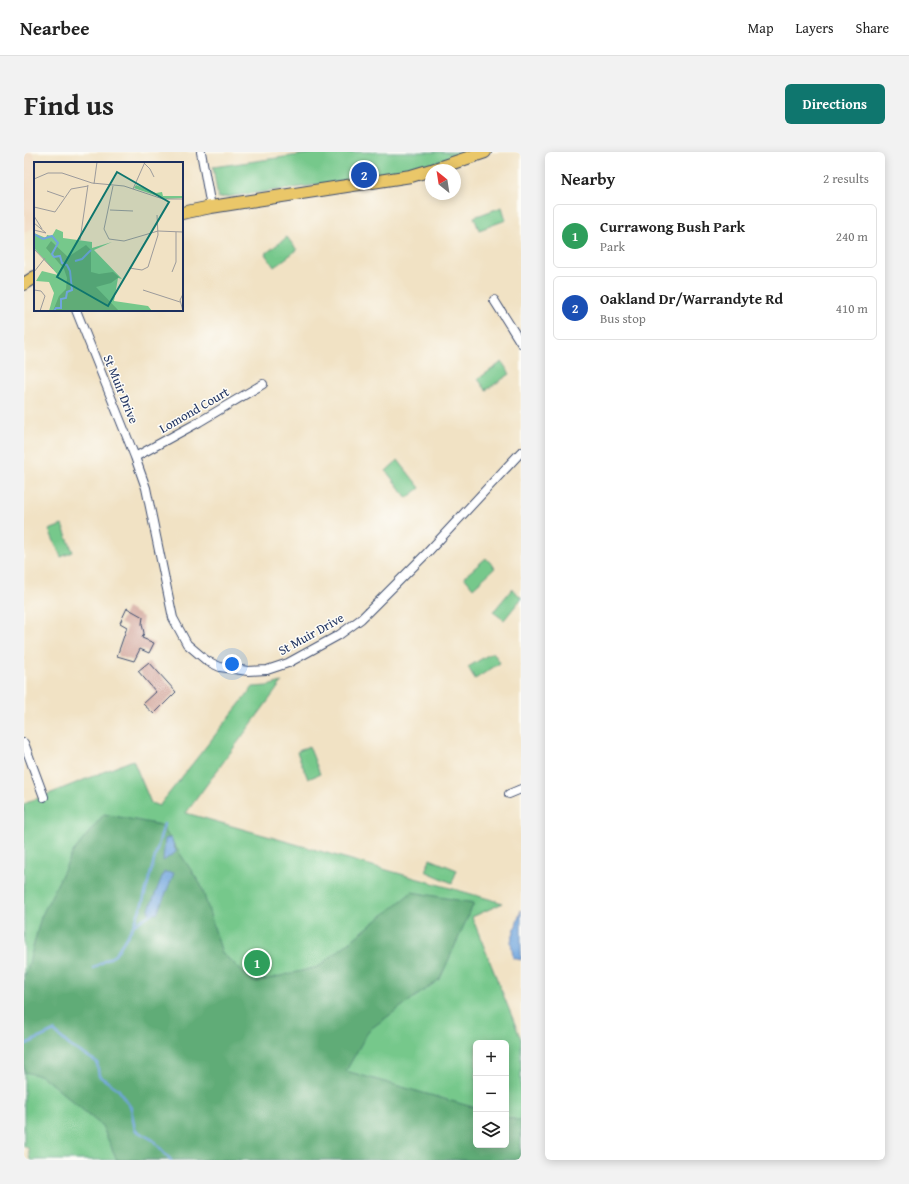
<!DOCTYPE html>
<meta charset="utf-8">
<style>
:root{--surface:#fff;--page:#f2f2f2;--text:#222;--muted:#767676;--line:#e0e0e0;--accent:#0f766e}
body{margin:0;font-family:"Gentium Book Plus",serif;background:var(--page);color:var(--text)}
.controls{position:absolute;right:12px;bottom:12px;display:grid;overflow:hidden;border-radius:6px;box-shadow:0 2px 10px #0003}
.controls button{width:36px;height:36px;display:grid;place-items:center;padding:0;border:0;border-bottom:1px solid var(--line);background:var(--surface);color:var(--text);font:20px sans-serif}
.compass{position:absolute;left:401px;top:12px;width:36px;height:36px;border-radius:50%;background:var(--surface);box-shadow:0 2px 10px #0003;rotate:330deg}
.you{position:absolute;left:208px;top:512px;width:14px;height:14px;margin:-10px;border:3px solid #fff;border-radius:50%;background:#1a73e8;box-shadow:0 0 0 6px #1a73e833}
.badge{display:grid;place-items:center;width:26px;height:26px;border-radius:50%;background:var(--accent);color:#fff;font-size:13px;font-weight:700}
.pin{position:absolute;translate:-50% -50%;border:2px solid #fff;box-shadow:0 1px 4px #0006}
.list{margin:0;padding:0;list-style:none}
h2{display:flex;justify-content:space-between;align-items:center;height:52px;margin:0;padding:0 16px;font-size:17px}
h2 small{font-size:13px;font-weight:400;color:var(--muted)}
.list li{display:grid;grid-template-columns:26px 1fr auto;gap:12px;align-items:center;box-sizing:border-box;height:64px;margin:0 8px 8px;padding:0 8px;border:1px solid var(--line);border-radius:6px}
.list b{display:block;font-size:15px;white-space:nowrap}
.list p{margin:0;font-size:13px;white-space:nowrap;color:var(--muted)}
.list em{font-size:13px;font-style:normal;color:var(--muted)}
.icon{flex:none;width:22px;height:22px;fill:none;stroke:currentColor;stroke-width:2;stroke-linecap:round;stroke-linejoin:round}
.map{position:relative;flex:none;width:497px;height:1008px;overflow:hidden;border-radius:6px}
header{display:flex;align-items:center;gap:24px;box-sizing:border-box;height:56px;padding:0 20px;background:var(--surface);border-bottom:1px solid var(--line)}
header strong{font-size:19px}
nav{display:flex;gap:22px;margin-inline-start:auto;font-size:14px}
.intro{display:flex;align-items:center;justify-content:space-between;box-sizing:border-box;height:96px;padding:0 24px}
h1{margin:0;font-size:28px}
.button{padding:10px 18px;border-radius:6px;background:var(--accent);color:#fff;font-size:14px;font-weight:700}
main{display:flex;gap:24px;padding:0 24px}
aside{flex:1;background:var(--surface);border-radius:6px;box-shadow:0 2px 10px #0003}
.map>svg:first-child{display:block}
.built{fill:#efd6bb}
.green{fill:#76c88b;stroke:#487c74;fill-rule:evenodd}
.forest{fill:#60ac77;stroke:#3e6e6a}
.water{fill:#70a5dd;stroke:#466a9e}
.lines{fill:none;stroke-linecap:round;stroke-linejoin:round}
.stream{stroke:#70a5dd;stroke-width:2.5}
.building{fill:#ce9c92}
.minor-casing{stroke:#3b4a6d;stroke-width:10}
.primary-casing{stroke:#3b4a6d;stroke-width:14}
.minor{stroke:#fff;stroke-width:8}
.primary{stroke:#eac769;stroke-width:12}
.labels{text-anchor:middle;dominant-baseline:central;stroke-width:3;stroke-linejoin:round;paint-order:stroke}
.street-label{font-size:13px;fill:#1b2f5e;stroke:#fdfcf7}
.inset-river{fill:none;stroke:#70a5dd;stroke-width:2}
.inset-road{fill:none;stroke:#9b9a9b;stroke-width:1}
.view{fill:#0f766e;fill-opacity:0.15;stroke:#0f766e;stroke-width:2}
.inset-edge{fill:none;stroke:#1b2f5e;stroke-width:2}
</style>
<header>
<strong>Nearbee</strong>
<nav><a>Map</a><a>Layers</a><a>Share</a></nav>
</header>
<div class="intro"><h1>Find us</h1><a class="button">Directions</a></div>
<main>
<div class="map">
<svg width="497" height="1008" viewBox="0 0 497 1008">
<rect width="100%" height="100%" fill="#fdfcf7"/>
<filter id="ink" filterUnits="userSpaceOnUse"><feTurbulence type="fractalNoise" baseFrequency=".025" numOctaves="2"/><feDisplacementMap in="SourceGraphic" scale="8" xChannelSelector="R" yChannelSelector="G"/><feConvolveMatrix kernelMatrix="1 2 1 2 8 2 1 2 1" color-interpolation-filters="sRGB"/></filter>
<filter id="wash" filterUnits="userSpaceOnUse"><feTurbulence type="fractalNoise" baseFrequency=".012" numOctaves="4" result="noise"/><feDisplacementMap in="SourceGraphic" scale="16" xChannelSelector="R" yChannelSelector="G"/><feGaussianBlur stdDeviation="0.9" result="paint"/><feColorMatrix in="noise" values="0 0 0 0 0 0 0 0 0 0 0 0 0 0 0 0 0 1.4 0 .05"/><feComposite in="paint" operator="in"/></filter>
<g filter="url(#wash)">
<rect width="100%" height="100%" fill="#f1e2c4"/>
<!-- built -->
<path class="built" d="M 0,0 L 9,0 L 13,11 L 11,11 L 11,75 L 0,81 Z"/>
<!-- green -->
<path class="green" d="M 296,0 L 441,0 L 384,21 L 194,46 L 189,15 Z
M 478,55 L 482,68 L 455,78 L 450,65 Z
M 263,85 L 273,98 L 250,115 L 241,102 Z
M 478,210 L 486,222 L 462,238 L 454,227 Z
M 374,308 L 396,336 L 383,346 L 362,319 Z
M 38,373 L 49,400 L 37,405 L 25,378 Z
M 462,406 L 471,416 L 449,436 L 440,425 Z
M 488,437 L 497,445 L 497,447 L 480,468 L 469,460 Z
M 469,500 L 476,511 L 451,527 L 444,515 Z
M 258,530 L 162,661 L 479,751 L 448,765 L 497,887 L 497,1008 L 6,1008 L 4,996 L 0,994 L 0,652 L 109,608 L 127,651 L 135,654 L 229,535 L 243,534 ZM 452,891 L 482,891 L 482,993 L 452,993 Z
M 285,594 L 296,622 L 284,627 L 273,600 Z
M 406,707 L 433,718 L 428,731 L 401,719 Z"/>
<!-- forest -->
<path class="forest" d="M 80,662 L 137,673 L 177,733 L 198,801 L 231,830 L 294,815 L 388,740 L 450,751 L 416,827 L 345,878 L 322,919 L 452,956 L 452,993 L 482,993 L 482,965 L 497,969 L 497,1008 L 93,1008 L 78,974 L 18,924 L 0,920 L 0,822 L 2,822 L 17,765 L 49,700 Z"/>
<!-- water -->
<path class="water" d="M 147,686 L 152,700 L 139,709 L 141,687 Z
M 140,720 L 150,721 L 133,762 L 124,760 Z
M 497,758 L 497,808 L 489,806 L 487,789 Z"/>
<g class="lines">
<!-- stream -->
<path class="stream" d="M 110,773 L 128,761
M 69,816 L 91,803 L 110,773 L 119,749 L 140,672
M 0,893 L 30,879 L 46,894 L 73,910 L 75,924 L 94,937 L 107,956 L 111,978 L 129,988 L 147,1008"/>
</g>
<g id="blocks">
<!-- building -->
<path class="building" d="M 103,456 L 119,465 L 118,472 L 120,481 L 118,486 L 130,491 L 125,501 L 116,497 L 110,509 L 93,504 L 103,475 L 96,471 Z
M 125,510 L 152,540 L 130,562 L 119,552 L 132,540 L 114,519 Z"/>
</g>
</g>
<g filter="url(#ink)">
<use href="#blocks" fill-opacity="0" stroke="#3b4a6d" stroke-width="1"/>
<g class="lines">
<defs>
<path id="minor" d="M 177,0 L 187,55
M 470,148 L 497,191
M 52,158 L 111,305 L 122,336 L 149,466 L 163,492 L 183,509 L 196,515 L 224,519 L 243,518 L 264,511 L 315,483 L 337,467 L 403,401 L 497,300
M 111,305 L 175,270 L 239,232
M 0,591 L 20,645
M 485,642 L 497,637"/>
<path id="primary" d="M 408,18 L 461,0
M 158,61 L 187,55 L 387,24 L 407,18
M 0,132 L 11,125"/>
</defs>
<!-- minor casing -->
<use href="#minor" class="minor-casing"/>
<!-- primary casing -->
<use href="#primary" class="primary-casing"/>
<!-- minor -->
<use href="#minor" class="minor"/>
<!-- primary -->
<use href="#primary" class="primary"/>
</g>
</g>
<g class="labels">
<!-- street labels -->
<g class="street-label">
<text transform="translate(97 237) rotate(68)">St Muir Drive</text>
<text transform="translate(170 258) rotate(-30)">Lomond Court</text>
<text transform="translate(287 482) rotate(-29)">St Muir Drive</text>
</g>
</g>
<!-- overview -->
<g transform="translate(10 10)">
<rect width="149" height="149" fill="#f1e2c4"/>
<path d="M 102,23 L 122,31 L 128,30 L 129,34 L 149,34 L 149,36 L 132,37 L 100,26 ZM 22,67 L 29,70 L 29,76 L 58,80 L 58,86 L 78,80 L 60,88 L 88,117 L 84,116 L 80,139 L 114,144 L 118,149 L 15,149 L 20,131 L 15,120 L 2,119 L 8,109 L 24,113 L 0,86 L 0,71 L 12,76 L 13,73 L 18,74 Z" fill="#76c88b"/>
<path d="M 17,79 L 34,95 L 52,83 L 57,88 L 57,110 L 65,112 L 79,110 L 85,115 L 77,121 L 62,125 L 85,149 L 19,149 L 25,134 L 32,127 L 33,116 L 30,107 L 12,86 Z" fill="#60ac77"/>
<path class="inset-river" d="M 0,72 L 9,77 L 18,74 L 24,81 L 18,92 L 20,95 L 26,94 L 28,101 L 33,103 L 36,109 L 38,128 L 33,130 L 32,136 L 27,137 L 27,146 L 22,146 L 20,149M 41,99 L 48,97 L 57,88"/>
<path class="inset-road" d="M 110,1 L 116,7 L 120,15M 0,17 L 14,11 L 28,11 L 58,21 L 90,24 L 129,37 L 149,37M 60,22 L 63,0M 79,24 L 70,67 L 75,77 L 90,79 L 124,69 L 149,70M 99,27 L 111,0M 13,29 L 30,35M 0,45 L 21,50 L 37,27 L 54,24M 76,48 L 99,49M 0,54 L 8,67M 0,61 L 12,71 L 0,68M 46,78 L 54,23M 0,87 L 19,107M 95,106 L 108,108 L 114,105 L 124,73 L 123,53M 0,110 L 11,96M 138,110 L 142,100 L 142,70M 0,128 L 7,129 L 11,134 L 6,149M 109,128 L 146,140M 149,149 L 146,138 L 149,132"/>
<path class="view" d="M 83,10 L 135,40 L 74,144 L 23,115 Z"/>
<rect width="149" height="149" class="inset-edge"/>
</g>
</svg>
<div class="controls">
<button>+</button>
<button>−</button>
<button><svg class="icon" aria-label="layers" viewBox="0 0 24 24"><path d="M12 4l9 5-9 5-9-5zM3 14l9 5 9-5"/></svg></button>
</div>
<svg class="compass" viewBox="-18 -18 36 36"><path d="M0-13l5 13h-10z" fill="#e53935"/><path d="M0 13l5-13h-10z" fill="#767676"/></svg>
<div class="you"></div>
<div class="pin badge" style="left:233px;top:811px;background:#2e9e5b">1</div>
<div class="pin badge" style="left:340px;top:23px;background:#1a4fb4">2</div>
</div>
<aside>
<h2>Nearby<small>2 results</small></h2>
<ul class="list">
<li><span class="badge" style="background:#2e9e5b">1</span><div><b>Currawong Bush Park</b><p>Park</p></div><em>240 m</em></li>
<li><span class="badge" style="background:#1a4fb4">2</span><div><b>Oakland Dr/Warrandyte Rd</b><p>Bus stop</p></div><em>410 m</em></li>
</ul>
</aside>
</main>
